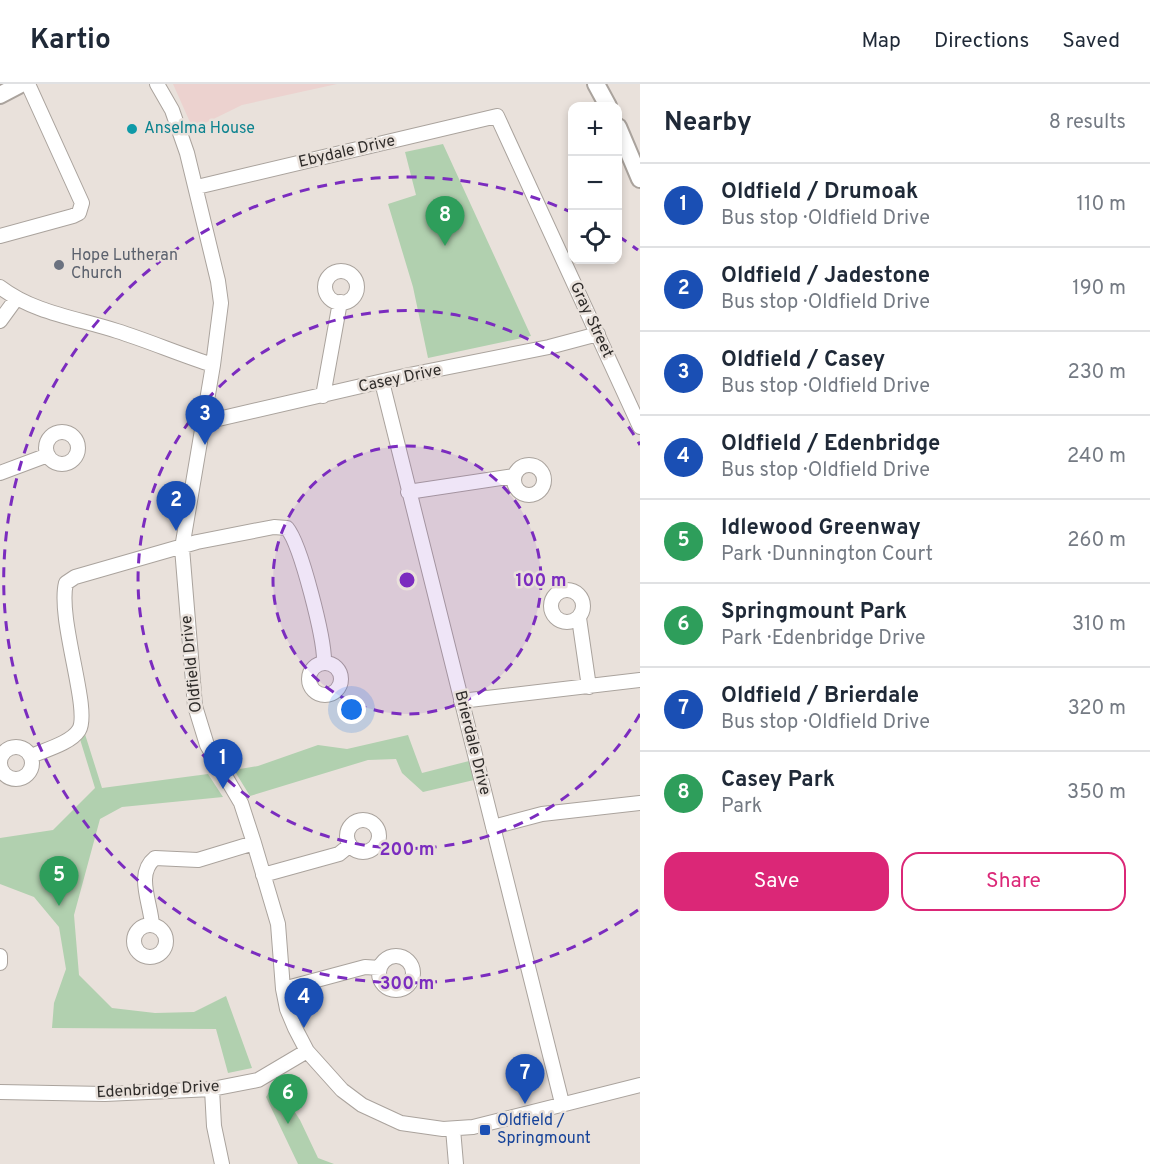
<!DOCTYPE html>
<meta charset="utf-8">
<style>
:root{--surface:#fff;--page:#f6f6f7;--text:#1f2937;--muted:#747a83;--line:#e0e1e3;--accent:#db2777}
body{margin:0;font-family:Overpass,sans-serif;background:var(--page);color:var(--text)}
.controls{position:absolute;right:18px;top:18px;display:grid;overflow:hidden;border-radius:12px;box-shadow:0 3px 9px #0003}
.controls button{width:54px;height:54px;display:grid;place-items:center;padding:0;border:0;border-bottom:2px solid var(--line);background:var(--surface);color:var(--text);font:30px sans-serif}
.you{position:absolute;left:352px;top:626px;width:21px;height:21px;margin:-15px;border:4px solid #fff;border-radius:50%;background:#1a73e8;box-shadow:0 0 0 9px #1a73e833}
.badge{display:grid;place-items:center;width:39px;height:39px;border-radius:50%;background:var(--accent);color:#fff;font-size:20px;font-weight:700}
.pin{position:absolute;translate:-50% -50px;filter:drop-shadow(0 2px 3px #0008)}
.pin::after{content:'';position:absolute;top:32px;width:21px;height:18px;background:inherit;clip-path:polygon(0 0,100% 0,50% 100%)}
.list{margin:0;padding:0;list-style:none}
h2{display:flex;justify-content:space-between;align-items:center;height:78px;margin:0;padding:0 24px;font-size:26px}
h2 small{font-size:20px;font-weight:400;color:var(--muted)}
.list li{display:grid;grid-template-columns:39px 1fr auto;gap:18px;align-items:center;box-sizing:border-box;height:84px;padding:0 24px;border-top:2px solid var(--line)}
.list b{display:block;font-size:22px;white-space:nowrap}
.list p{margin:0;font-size:20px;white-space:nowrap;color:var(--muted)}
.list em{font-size:20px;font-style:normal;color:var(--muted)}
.actions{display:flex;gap:12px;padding:18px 24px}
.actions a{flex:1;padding:14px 0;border:2px solid var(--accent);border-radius:18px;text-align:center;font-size:21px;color:var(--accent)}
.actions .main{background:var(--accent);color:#fff}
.icon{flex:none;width:33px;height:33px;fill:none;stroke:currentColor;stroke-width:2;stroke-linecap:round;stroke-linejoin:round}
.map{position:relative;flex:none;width:640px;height:1080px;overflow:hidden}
header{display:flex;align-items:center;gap:36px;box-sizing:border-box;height:84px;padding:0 30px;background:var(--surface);border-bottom:2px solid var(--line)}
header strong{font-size:28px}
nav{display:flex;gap:33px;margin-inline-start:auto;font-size:21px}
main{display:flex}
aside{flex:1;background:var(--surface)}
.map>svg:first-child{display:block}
.commercial{fill:#ecd2cf}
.green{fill:#b1d0af}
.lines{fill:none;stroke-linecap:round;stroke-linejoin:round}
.minor-casing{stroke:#aaa39d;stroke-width:16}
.major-casing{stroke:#aaa39d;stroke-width:20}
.minor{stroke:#fff;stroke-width:14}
.major{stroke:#fff;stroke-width:16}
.ring{fill:none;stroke:#7b2cbf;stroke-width:3;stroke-dasharray:10 8}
.culture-dot{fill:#0f9aa8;stroke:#e9e1db;stroke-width:2}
.worship-dot{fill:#6b7280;stroke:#e9e1db;stroke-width:2}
.transit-dot{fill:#1a4fb4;stroke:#e9e1db;stroke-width:2}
.labels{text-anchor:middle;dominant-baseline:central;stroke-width:5;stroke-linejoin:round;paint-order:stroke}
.culture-label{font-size:16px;fill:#0d838f;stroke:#e9e1db;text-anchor:start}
.street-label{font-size:16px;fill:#2f2c2a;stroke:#e9e1db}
.worship-label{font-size:16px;fill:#5b616d;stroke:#e9e1db;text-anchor:start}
.transit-label{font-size:16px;fill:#164399;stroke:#e9e1db;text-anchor:start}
.centre{fill:#7b2cbf;stroke:#e9e1db;stroke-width:3}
.ring-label{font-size:18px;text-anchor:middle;font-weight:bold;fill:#7b2cbf;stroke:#e9e1db;stroke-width:5;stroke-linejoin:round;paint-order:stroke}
</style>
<header>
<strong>Kartio</strong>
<nav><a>Map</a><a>Directions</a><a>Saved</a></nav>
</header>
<main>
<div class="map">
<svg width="640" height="1080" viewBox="0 0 640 1080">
<rect width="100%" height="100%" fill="#e9e1db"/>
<!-- commercial -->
<path class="commercial" d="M 173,0 L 337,0 L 242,21 L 193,45 Z"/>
<!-- green -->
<path class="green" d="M 443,60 L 531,252 L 428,274 L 413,203 L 388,120 L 416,111 L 405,68 Z
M 84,647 L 102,704 L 208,690 L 223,713 L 122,723 L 100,735 L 74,831 L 79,891 L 112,924 L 155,929 L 194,928 L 226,912 L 252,984 L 228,989 L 216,945 L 52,944 L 54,919 L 66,885 L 59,843 L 34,813 L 0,800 L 0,754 L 53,746 L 95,704 L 79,652 Z
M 408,651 L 422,689 L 469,677 L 474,696 L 423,708 L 402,689 L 396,675 L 368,676 L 250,712 L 234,686 L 258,682 L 318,661 L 347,665 Z
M 275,998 L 300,1036 L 318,1074 L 334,1080 L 298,1080 L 266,1013 Z"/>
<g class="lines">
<defs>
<path id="minor" d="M 157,0 L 172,26 L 187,69 L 218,197 L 221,219 L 213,281 L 182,464 L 195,622 L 207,661 L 241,719 L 254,759 L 278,840 L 283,905 L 287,925 L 295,944 L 307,967 L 342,1006 L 362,1021 L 401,1039 L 443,1045 L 473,1043 L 640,1001
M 197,103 L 497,32 L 640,343
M 0,152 L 73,132 L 79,129 L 82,119 L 28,0
M325 203a16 16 0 1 1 32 0a16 16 0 1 1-32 0Z
M 0,203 C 34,229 77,234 117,247 C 149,257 181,271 213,281
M 0,237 L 16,215
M 382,298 L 562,1019
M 323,312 L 340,218
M 201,339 L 409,291 L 549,263 L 598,250
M46 364a16 16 0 1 1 32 0a16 16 0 1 1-32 0Z
M514 396a15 15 0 1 1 30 0a15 15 0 1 1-30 0Z
M 0,389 L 48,371
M 408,408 L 514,392
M551 522a16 16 0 1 1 32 0a16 16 0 1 1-32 0Z
M 579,534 L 589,603
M309 595a16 16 0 1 1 32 0a16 16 0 1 1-32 0Z
M 461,617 L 640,596
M0 679a16 16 0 1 1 32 0a16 16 0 1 1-32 0Z
M 31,672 C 45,666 71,659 79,646 C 91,626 57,535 66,499 L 75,493 L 197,458 L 274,443 L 287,444 C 301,461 325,556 324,579
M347 752a16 16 0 1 1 32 0a16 16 0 1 1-32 0Z
M 493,743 L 542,730 L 640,719
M 263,791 L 339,770 L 350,761
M134 857a16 16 0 1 1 32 0a16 16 0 1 1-32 0Z
M 152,841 C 151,819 135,790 155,774 L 198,776 L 254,759
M 0,872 L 0,879
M379 889a17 17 0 1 1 34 0a17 17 0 1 1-34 0Z
M 283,905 L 365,883 L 380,884
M 212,1005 L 214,1042 L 222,1080
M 0,1008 L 105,1010 L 212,1005 L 258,996 L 307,967
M 453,1045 L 456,1080"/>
<path id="major" d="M 596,0 L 608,22
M 0,11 L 21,0
M 618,43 L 640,95"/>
</defs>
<!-- minor casing -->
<use href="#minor" class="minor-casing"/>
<!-- major casing -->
<use href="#major" class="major-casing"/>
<!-- minor -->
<use href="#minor" class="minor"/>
<!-- major -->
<use href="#major" class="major"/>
</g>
<!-- distance rings -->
<circle cx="407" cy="496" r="134" fill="#7b2cbf" fill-opacity=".12"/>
<g class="ring">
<circle cx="407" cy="496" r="134"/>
<path d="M640 630A269 269 0 1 1 640 361"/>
<path d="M638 826A403 403 0 1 1 571 128M618 152A403 403 0 0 1 638 166"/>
</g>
<!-- markers -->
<circle class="culture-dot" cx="132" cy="45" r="6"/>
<circle class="worship-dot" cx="59" cy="181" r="6"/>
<rect class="transit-dot" x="479" y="1040" width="12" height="12" rx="3"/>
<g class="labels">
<!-- culture labels -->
<g class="culture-label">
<text x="144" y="45">Anselma House</text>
</g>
<!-- street labels -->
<g class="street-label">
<text transform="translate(347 68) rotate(-13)">Ebydale Drive</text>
<text transform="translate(591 236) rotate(65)">Gray Street</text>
<text transform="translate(400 295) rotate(-12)">Casey Drive</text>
<text transform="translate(192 580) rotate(-96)">Oldfield Drive</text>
<text transform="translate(472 659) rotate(76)">Brierdale Drive</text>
<text transform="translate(158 1006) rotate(-3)">Edenbridge Drive</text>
</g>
<!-- worship labels -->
<g class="worship-label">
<text x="71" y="172">Hope Lutheran<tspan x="71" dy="18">Church</tspan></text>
</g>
<!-- transit labels -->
<g class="transit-label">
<text x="497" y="1037">Oldfield /<tspan x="497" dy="18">Springmount</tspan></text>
</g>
</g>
<circle cx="407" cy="496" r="9" class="centre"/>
<g class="ring-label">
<text x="541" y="502">100 m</text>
<text x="407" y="771">200 m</text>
<text x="407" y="905">300 m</text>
</g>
</svg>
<div class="controls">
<button>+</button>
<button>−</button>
<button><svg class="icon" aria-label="locate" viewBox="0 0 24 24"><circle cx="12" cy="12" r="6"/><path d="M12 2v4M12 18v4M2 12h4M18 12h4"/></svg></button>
</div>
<div class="you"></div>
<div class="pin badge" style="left:223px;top:705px;background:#1a4fb4">1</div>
<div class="pin badge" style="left:176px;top:447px;background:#1a4fb4">2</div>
<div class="pin badge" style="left:205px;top:361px;background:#1a4fb4">3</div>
<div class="pin badge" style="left:304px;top:944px;background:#1a4fb4">4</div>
<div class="pin badge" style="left:59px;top:822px;background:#2e9e5b">5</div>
<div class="pin badge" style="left:288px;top:1040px;background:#2e9e5b">6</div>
<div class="pin badge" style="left:525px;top:1020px;background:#1a4fb4">7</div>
<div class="pin badge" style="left:445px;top:162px;background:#2e9e5b">8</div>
</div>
<aside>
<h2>Nearby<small>8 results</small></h2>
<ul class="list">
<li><span class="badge" style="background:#1a4fb4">1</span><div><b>Oldfield / Drumoak</b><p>Bus stop · Oldfield Drive</p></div><em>110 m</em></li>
<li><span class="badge" style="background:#1a4fb4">2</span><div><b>Oldfield / Jadestone</b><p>Bus stop · Oldfield Drive</p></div><em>190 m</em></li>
<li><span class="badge" style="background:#1a4fb4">3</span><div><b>Oldfield / Casey</b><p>Bus stop · Oldfield Drive</p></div><em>230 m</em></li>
<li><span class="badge" style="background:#1a4fb4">4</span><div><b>Oldfield / Edenbridge</b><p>Bus stop · Oldfield Drive</p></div><em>240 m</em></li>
<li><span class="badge" style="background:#2e9e5b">5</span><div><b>Idlewood Greenway</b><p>Park · Dunnington Court</p></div><em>260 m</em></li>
<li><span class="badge" style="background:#2e9e5b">6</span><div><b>Springmount Park</b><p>Park · Edenbridge Drive</p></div><em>310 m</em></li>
<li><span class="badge" style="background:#1a4fb4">7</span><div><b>Oldfield / Brierdale</b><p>Bus stop · Oldfield Drive</p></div><em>320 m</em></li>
<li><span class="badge" style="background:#2e9e5b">8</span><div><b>Casey Park</b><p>Park</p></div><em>350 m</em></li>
</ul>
<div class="actions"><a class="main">Save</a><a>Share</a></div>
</aside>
</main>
